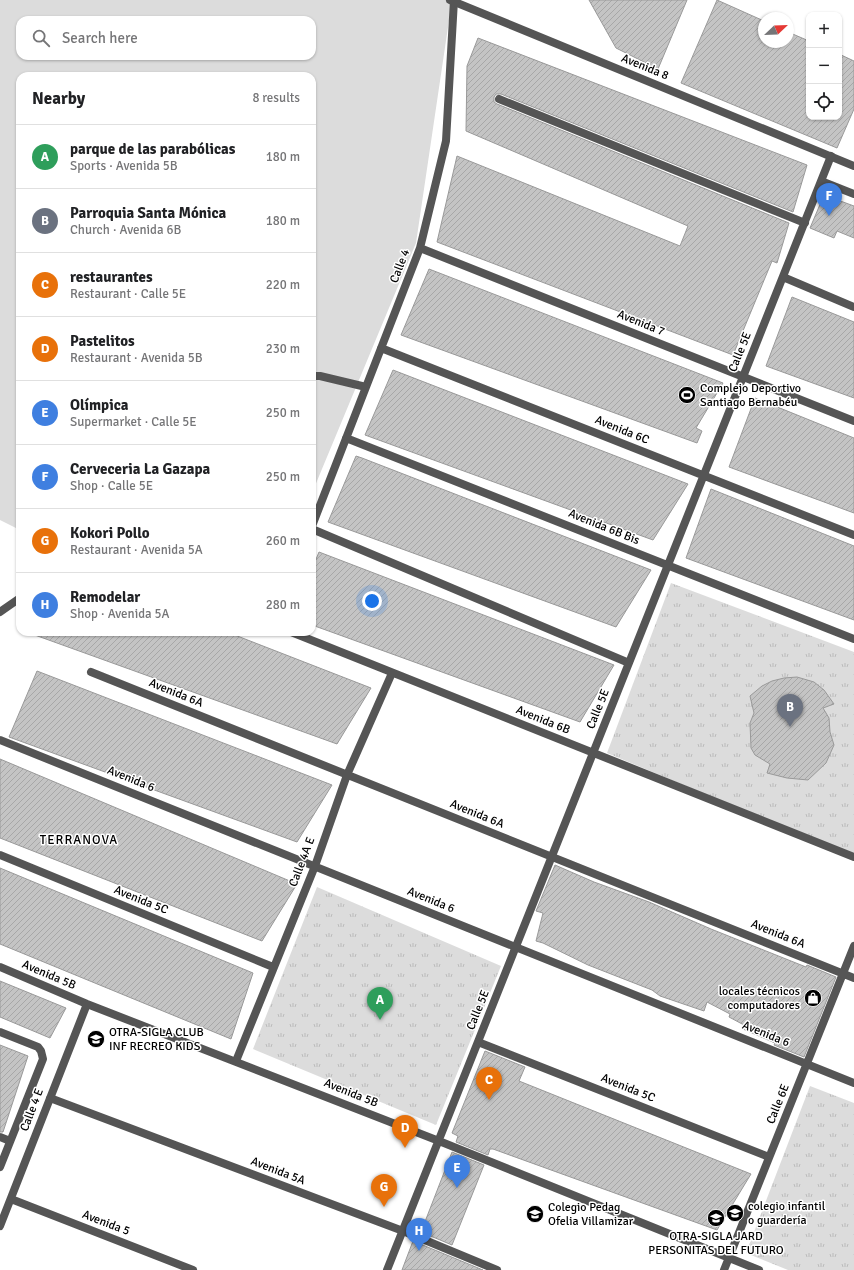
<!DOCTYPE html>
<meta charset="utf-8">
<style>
:root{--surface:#fff;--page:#f6f6f6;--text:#202124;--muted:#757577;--line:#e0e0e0;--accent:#000}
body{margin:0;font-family:Signika,sans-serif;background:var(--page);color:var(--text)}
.controls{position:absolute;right:12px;top:12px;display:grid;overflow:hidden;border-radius:8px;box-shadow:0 1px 3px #0004}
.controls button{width:36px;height:36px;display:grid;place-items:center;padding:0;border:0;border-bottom:1px solid var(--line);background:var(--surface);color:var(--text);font:20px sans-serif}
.compass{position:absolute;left:758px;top:12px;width:36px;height:36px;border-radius:50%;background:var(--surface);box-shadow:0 1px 3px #0004;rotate:67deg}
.you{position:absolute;left:372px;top:601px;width:14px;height:14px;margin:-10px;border:3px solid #fff;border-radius:50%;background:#1a73e8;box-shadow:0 0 0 6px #1a73e833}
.badge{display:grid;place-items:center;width:26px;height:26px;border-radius:50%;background:var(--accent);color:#fff;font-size:13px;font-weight:700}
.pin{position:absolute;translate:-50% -33px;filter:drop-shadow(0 1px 2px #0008)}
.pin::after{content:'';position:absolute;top:21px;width:14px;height:12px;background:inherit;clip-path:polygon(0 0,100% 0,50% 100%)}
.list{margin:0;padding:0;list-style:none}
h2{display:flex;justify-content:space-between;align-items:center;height:52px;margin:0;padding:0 16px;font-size:17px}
h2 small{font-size:13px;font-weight:400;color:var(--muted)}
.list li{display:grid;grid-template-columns:26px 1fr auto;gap:12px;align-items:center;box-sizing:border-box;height:64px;padding:0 16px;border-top:1px solid var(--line)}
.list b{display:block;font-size:15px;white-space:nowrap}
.list p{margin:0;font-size:13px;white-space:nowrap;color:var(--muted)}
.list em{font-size:13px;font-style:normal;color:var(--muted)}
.icon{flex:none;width:22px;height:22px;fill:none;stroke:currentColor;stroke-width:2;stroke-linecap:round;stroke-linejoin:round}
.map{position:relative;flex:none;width:854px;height:1270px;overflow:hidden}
.search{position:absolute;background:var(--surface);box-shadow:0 1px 3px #0004;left:16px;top:16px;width:300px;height:44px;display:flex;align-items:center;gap:10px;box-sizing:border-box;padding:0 14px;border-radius:12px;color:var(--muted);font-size:15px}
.panel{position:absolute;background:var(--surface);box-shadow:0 1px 3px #0004;left:16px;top:72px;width:300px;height:564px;border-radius:12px}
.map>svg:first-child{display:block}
.green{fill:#dcdcdc;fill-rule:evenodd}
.park{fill:url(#park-tufts)}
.building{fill:url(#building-hatch);stroke:#999}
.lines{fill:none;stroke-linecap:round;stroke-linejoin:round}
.minor{stroke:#555;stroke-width:8}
.tertiary{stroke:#555;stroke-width:8}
.labels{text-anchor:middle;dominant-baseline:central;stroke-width:3;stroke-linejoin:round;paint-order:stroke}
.street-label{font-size:12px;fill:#000;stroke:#fff}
.poi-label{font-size:12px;fill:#000;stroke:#fff;text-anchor:start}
.neighbourhood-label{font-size:13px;letter-spacing:1px;fill:#000;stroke:#fff}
</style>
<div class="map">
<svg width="854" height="1270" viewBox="0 0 854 1270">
<defs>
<pattern id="park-tufts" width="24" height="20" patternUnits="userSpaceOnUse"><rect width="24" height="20" fill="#dcdcdc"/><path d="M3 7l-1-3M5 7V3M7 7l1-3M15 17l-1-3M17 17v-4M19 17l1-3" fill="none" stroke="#bbb"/></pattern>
<pattern id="building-hatch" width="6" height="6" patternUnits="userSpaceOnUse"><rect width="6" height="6" fill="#c4c4c4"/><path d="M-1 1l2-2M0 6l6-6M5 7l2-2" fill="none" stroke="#a7a7a7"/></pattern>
</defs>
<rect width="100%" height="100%" fill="#fff"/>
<!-- green -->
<path class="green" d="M 0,0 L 452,0 L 416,243 L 312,493 L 312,76 L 20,76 L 20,530 L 0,520 ZM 20,20 L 312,20 L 312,56 L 20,56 Z"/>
<!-- park -->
<path class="park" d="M 671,583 L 854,652 L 854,856 L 607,753 Z
M 317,887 L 501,966 L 436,1125 L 253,1049 Z
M 810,1086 L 854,1103 L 854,1270 L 788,1270 L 746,1253 Z"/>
<!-- building -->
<path class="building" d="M 589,0 L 687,0 L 658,69 L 616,48 Z
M 717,0 L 764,21 L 764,42 L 788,42 L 788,32 L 809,41 L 809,117 L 839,117 L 839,54 L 854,61 L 854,109 L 837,148 L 681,83 Z
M 478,38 L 807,165 L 793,212 L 501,94 L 496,94 L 494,97 L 494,102 L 497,104 L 789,223 L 777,263 L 772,261 L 733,355 L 437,242 L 457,156 L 680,246 L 688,226 L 466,131 L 467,66 Z
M 824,195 L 854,206 L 854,238 L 837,231 L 834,238 L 810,228 Z
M 429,269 L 723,383 L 696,428 L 702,431 L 697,443 L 401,335 Z
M 792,297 L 854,322 L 854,398 L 766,366 Z
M 393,370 L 688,484 L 653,540 L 365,435 Z
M 755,398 L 854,438 L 854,513 L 729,467 Z
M 356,456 L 362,458 L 651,570 L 616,627 L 328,522 Z
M 711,489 L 854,546 L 854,620 L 686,558 Z
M 319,552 L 614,665 L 580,722 L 312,625 L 312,569 Z
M 32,632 L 227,632 L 371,688 L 337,744 L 32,634 Z
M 37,671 L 332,785 L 297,842 L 9,737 Z
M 797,677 L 814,682 L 824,690 L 834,704 L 823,708 L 829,718 L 830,732 L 834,745 L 826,763 L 808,780 L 787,778 L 767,773 L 770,764 L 755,755 L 751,748 L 750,723 L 754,713 L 750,696 L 762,686 L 772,681 L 784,678 Z
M 0,759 L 297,884 L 262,941 L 0,838 Z
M 555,865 L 594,882 L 649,902 L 711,929 L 806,967 L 807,965 L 836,977 L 804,1057 L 774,1045 L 775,1043 L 743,1029 L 744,1025 L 729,1017 L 730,1014 L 707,1002 L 704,1011 L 660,996 L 652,990 L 588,965 L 543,943 L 536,941 L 543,913 L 536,911 Z
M 0,868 L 253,973 L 231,1039 L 0,944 Z
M 0,981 L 66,1008 L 50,1038 L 0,1017 Z
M 0,1045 L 28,1056 L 3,1132 L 0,1132 Z
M 485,1051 L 525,1067 L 519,1081 L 751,1174 L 717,1230 L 493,1149 L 490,1149 L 488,1155 L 456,1142 L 458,1136 L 452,1133 Z
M 452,1152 L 484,1165 L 452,1245 L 421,1232 Z
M 413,1241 L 483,1270 L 402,1270 Z"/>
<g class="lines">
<!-- minor -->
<path class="minor" d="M 499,99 L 805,223
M 821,181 L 854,194
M 420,248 L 854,421
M 783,277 L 854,307
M 381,348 L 854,535
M 312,376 L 320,376 L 366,387
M 346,438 L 854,639
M 312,526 L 420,248 L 446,141 L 454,0
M 312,529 L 629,663
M 0,612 L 20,598
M 291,632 L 854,857
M 91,672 L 854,978
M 0,740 L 854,1083
M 0,855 L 273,967
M 0,967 L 87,1004 L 439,1141 L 759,1270
M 0,1032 L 38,1047 L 41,1051 L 43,1059 L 0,1167
M 478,1042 L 769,1157
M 236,1061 L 315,866 L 347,775 L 392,673
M 50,1098 L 403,1231 L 497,1270
M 0,1137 L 10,1141
M 11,1199 L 193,1270
M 0,1226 L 87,1004
M 387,1270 L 831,156
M 724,1270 L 854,946"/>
<!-- tertiary -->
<path class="tertiary" d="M 450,0 L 854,166"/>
</g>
<!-- icons -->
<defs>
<symbol id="stadium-disc" viewBox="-11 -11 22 22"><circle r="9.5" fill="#000" stroke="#fff"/><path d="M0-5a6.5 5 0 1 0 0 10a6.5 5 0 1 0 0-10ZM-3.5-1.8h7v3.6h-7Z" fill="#fff"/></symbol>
<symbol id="shop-disc" viewBox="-11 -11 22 22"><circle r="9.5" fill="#000" stroke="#fff"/><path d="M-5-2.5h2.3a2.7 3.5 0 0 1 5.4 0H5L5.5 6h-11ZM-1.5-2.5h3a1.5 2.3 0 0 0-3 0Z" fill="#fff"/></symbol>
<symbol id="school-disc" viewBox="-11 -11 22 22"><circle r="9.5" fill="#000" stroke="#fff"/><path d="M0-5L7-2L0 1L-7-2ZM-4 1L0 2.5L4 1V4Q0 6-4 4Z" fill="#fff"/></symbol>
</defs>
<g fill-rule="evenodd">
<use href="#stadium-disc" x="677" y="385" width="20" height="20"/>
<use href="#shop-disc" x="803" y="988" width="20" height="20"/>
<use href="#school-disc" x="86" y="1029" width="20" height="20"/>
<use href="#school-disc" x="725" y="1203" width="20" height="20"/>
<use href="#school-disc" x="525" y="1204" width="20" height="20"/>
<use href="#school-disc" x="706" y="1208" width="20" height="20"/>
</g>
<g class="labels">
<!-- street labels -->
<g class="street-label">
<text transform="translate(645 67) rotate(22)">Avenida 8</text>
<text transform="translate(400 266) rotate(-69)">Calle 4</text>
<text transform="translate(641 323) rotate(22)">Avenida 7</text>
<text transform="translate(740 352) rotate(-68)">Calle 5E</text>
<text transform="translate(622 430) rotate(22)">Avenida 6C</text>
<text transform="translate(604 527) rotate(22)">Avenida 6B Bis</text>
<text transform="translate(176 693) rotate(22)">Avenida 6A</text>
<text transform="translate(598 709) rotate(-68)">Calle 5E</text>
<text transform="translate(543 720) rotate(22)">Avenida 6B</text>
<text transform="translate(131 779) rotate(22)">Avenida 6</text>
<text transform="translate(477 814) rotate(22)">Avenida 6A</text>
<text transform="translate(302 862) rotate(-69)">Calle 4A E</text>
<text transform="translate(141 900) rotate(22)">Avenida 5C</text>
<text transform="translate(431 900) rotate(22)">Avenida 6</text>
<text transform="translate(778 934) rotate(22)">Avenida 6A</text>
<text transform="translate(49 975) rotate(23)">Avenida 5B</text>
<text transform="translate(478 1010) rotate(-68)">Calle 5E</text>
<text transform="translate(766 1034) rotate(22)">Avenida 6</text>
<text transform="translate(628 1088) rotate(22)">Avenida 5C</text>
<text transform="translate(351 1093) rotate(22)">Avenida 5B</text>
<text transform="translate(778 1104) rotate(-68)">Calle 6E</text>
<text transform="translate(32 1110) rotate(-69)">Calle 4 E</text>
<text transform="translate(278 1171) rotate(21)">Avenida 5A</text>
<text transform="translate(106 1223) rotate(21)">Avenida 5</text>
</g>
<!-- poi labels -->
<g class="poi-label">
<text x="700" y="388">Complejo Deportivo<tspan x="700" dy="14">Santiago Bernabéu</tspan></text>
<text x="800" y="991" text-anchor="end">locales técnicos<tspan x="800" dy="14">computadores</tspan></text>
<text x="109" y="1032">OTRA-SIGLA CLUB<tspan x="109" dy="14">INF RECREO KIDS</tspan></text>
<text x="748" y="1206">colegio infantil<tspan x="748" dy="14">o guardería</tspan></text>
<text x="548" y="1207">Colegio Pedag<tspan x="548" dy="14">Ofelia Villamizar</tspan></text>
<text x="716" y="1236" text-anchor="middle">OTRA-SIGLA JARD<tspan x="716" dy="14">PERSONITAS DEL FUTURO</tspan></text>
</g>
<!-- neighbourhood labels -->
<g class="neighbourhood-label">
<text x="79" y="840">TERRANOVA</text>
</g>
</g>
</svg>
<div class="controls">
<button>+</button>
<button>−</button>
<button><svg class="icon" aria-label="locate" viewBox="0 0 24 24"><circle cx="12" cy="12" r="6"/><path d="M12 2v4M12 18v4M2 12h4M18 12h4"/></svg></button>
</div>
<svg class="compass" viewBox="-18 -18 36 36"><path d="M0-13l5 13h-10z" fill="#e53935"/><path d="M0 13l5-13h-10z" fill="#757577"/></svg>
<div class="you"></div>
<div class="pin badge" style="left:380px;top:1020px;background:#2e9e5b">A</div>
<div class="pin badge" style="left:790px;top:727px;background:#6b7280">B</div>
<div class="pin badge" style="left:489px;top:1100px;background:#e8710a">C</div>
<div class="pin badge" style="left:405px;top:1148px;background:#e8710a">D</div>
<div class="pin badge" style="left:457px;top:1188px;background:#3f7fe0">E</div>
<div class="pin badge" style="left:829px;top:216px;background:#3f7fe0">F</div>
<div class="pin badge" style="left:384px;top:1207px;background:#e8710a">G</div>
<div class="pin badge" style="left:419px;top:1251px;background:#3f7fe0">H</div>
<div class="search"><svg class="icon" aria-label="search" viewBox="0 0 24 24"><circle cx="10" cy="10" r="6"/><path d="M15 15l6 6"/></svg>Search here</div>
<section class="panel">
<h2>Nearby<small>8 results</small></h2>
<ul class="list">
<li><span class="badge" style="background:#2e9e5b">A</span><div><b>parque de las parabólicas</b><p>Sports · Avenida 5B</p></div><em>180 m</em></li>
<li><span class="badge" style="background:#6b7280">B</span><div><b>Parroquia Santa Mónica</b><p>Church · Avenida 6B</p></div><em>180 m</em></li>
<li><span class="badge" style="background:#e8710a">C</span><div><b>restaurantes</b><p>Restaurant · Calle 5E</p></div><em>220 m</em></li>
<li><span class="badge" style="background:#e8710a">D</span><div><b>Pastelitos</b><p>Restaurant · Avenida 5B</p></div><em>230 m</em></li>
<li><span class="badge" style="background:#3f7fe0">E</span><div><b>Olímpica</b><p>Supermarket · Calle 5E</p></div><em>250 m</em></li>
<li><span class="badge" style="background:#3f7fe0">F</span><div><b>Cerveceria La Gazapa</b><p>Shop · Calle 5E</p></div><em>250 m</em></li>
<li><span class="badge" style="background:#e8710a">G</span><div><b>Kokori Pollo</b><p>Restaurant · Avenida 5A</p></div><em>260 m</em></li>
<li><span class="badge" style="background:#3f7fe0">H</span><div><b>Remodelar</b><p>Shop · Avenida 5A</p></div><em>280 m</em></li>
</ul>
</section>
</div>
